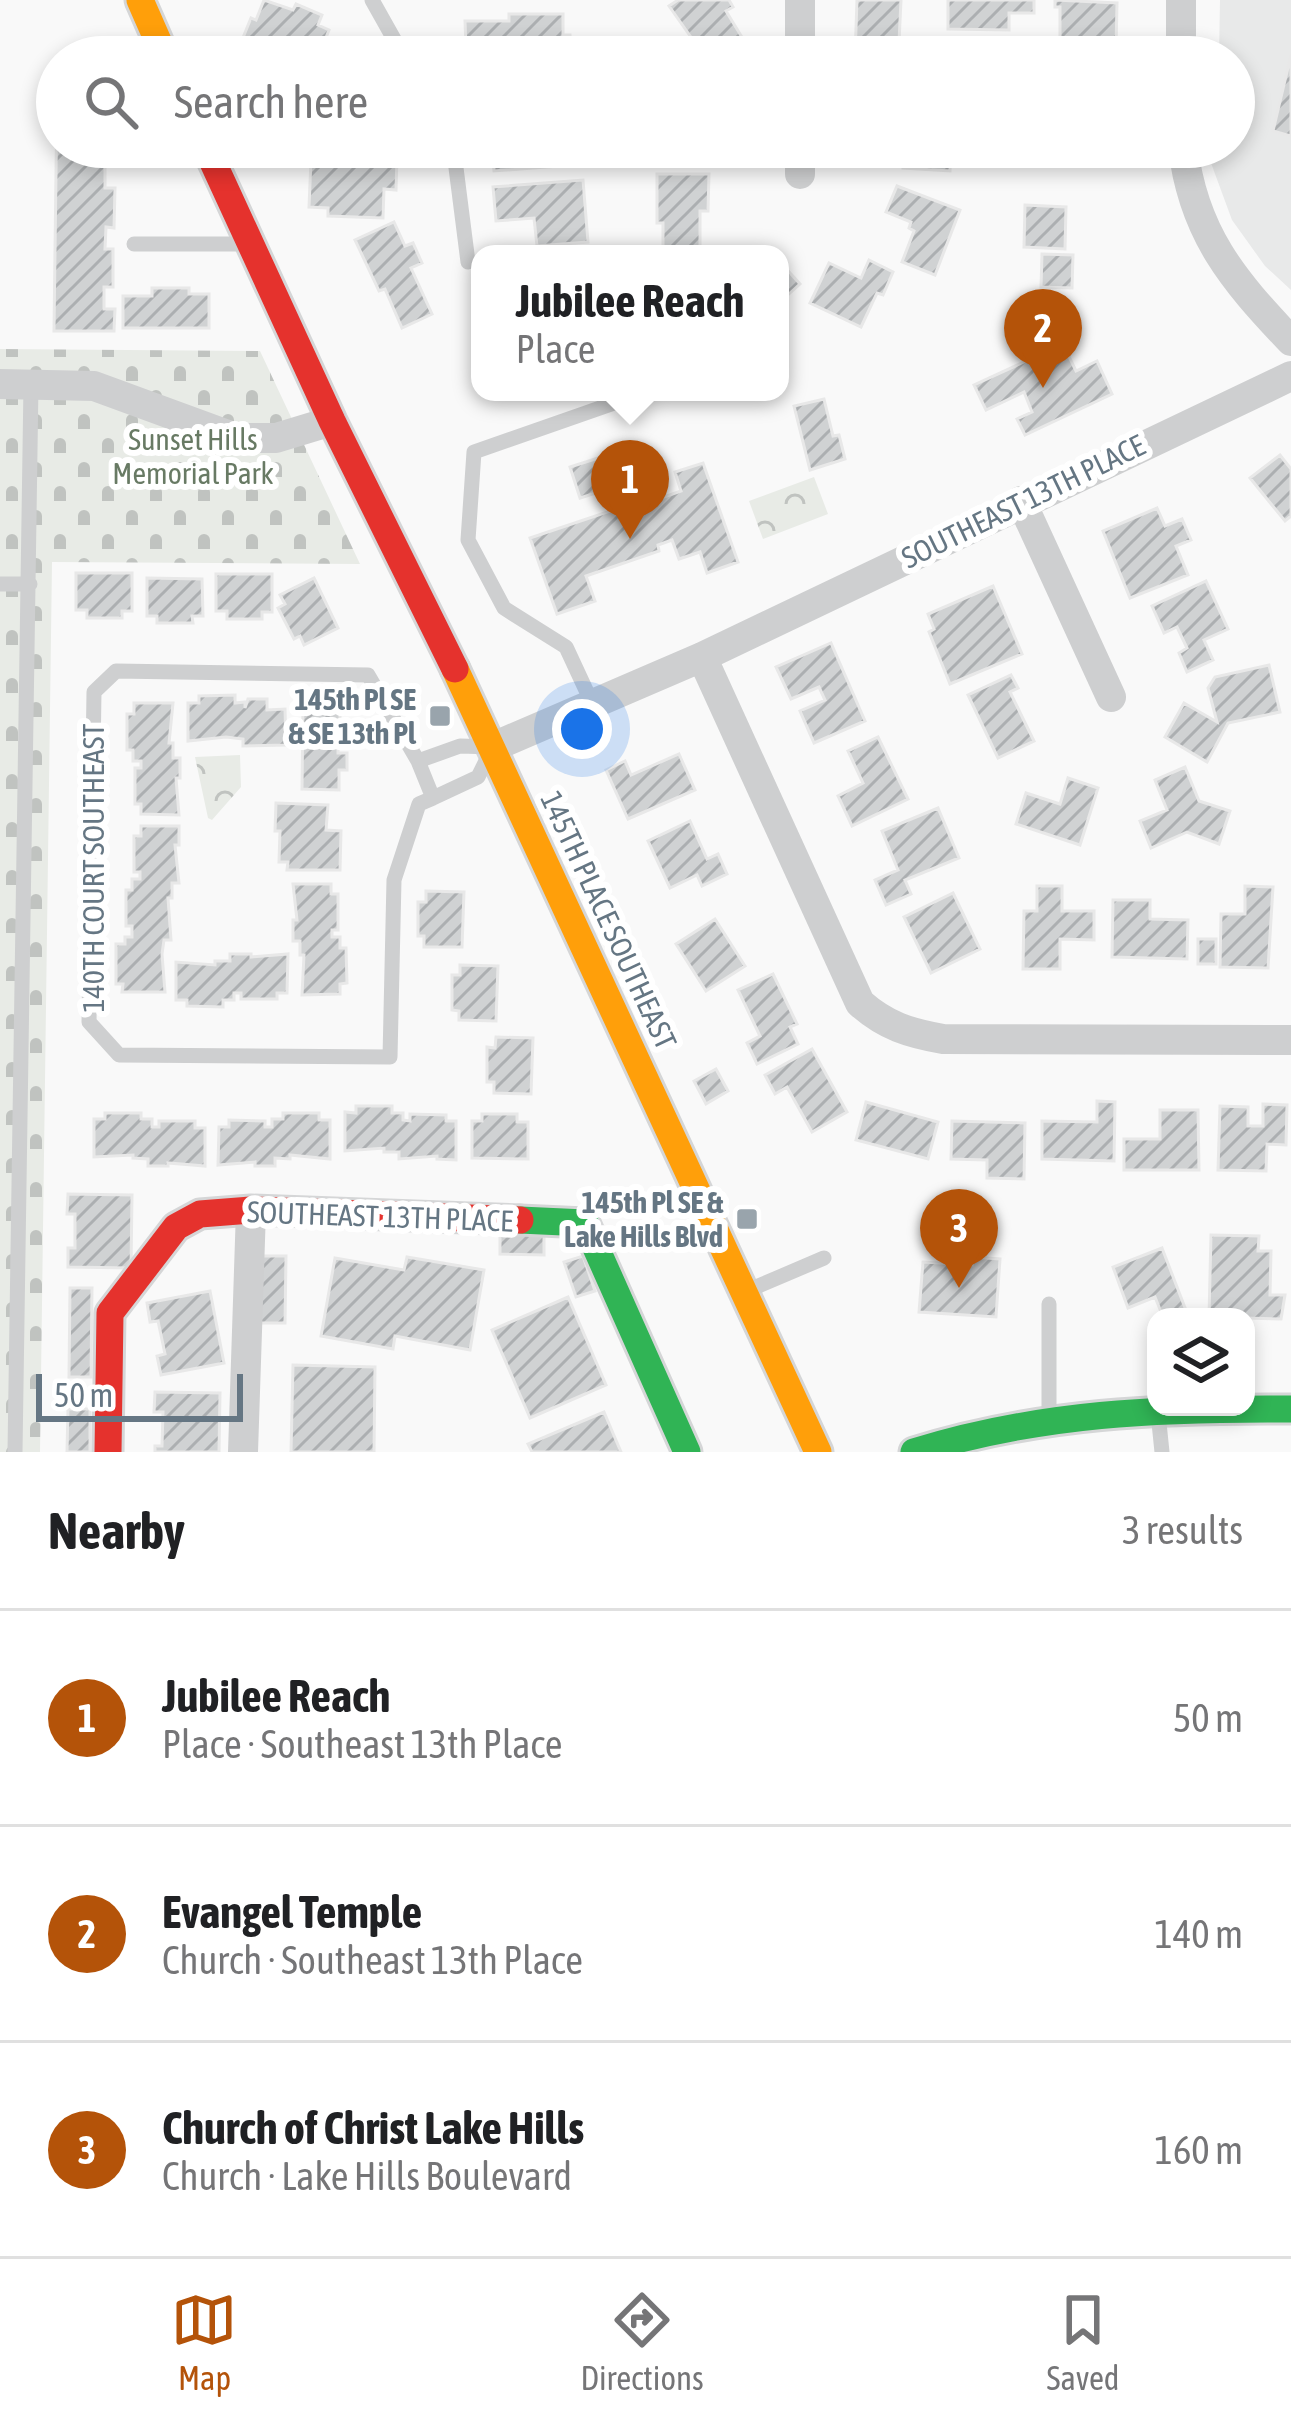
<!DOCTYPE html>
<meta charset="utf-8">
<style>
:root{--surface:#fff;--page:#f6f6f6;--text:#202124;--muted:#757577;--line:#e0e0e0;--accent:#b45309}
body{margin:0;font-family:"Asap Condensed",sans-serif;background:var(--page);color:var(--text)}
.controls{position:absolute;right:36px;bottom:36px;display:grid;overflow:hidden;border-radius:24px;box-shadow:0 6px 18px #0003}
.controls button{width:108px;height:108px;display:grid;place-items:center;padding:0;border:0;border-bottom:3px solid var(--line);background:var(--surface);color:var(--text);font:60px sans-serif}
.scale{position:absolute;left:36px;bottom:30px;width:207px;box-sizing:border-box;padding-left:12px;border:6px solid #657683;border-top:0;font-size:33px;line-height:42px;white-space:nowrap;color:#657683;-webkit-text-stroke:9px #fff;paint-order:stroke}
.you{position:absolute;left:582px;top:729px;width:42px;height:42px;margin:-30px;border:9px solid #fff;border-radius:50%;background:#1a73e8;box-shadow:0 0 0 18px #1a73e833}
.badge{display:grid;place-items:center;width:78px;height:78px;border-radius:50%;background:var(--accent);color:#fff;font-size:39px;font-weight:700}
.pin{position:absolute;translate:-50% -99px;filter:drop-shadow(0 3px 6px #0008)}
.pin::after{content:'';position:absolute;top:63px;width:42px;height:36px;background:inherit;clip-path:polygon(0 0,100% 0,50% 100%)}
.popup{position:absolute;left:471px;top:245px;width:318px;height:156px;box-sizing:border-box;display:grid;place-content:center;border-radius:24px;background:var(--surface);filter:drop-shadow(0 3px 9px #0005);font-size:39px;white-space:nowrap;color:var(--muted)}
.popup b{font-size:45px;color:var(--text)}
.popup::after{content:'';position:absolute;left:50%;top:100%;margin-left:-24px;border:24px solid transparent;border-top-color:var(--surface)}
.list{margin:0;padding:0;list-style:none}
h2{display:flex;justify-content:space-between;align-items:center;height:156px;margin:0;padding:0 48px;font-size:51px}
h2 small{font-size:39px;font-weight:400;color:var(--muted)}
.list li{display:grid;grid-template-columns:78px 1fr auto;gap:36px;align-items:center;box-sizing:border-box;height:216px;padding:0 48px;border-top:3px solid var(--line)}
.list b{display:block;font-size:45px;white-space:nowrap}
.list p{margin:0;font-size:39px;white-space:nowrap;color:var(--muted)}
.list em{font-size:39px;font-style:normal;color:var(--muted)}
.icon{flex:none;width:66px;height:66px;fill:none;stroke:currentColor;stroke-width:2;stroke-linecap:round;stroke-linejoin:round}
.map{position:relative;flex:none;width:1291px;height:1452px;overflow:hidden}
.search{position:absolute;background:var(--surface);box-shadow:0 6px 18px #0003;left:36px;right:36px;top:36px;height:132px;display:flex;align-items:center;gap:30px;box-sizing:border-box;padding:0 42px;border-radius:66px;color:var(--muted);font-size:45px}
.sheet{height:804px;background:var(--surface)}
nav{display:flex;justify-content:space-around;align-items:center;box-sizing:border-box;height:168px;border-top:3px solid var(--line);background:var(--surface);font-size:33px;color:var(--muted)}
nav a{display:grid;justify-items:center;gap:6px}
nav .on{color:var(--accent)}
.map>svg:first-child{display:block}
.built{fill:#e8e9e9}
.forest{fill:url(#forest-crowns)}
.cemetery{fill:url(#cemetery-stones)}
.building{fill:url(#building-hatch);stroke:#e8e8e8;stroke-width:3}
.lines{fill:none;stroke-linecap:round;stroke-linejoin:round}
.fast-casing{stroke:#d5d6d7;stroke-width:33}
.slow-casing{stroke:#d5d6d7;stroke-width:33}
.jam-casing{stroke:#d5d6d7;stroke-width:33}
.lane{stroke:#cecfd0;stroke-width:15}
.street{stroke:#cecfd0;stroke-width:30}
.fast{stroke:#30b455;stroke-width:27}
.slow{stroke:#ff9f0a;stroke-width:27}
.jam{stroke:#e5322d;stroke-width:27}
.poi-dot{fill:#99a4ac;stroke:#fff;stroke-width:4.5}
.labels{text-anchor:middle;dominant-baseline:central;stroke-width:12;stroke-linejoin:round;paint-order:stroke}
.park-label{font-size:30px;fill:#687a64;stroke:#fff}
.street-label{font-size:30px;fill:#657683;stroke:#fff}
.poi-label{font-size:30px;font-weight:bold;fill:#657683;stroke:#fff;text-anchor:end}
</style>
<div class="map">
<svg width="1291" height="1452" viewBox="0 0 1291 1452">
<defs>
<pattern id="forest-crowns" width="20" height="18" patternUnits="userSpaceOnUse" patternTransform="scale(3)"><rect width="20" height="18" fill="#e8ebe6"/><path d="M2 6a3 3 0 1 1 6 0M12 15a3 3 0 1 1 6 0" fill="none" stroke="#c0c3c0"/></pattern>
<pattern id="cemetery-stones" width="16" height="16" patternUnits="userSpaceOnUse" patternTransform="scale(3)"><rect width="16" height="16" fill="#e8ebe6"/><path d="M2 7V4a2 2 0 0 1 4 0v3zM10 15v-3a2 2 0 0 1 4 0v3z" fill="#c0c3c0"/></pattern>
<pattern id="building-hatch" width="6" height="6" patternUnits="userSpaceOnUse" patternTransform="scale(3)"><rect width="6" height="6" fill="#d0d2d3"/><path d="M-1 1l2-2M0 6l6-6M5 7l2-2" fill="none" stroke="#acafb1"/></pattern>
</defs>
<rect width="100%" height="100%" fill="#f9f9f9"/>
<!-- built -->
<path class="built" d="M 1220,0 L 1291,0 L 1291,290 L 1265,266 L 1232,220 L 1211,163 L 1211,147 L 1234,147 L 1234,57 L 1219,57 Z"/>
<!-- forest -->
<path class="forest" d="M 814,477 L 828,514 L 763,539 L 749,501 Z
M 240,755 L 241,787 L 212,820 L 208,818 L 195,757 Z"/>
<!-- cemetery -->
<path class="cemetery" d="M 0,349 L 260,351 L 360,564 L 52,562 L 40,1452 L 0,1452 Z"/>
<!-- building -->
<path class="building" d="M 264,0 L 293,10 L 296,4 L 322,15 L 318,25 L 329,30 L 321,50 L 308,48 L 304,57 L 246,57 L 247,54 L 238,50 L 251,18 L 256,20 Z
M 678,0 L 729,0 L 733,7 L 726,11 L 754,57 L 705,57 L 669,6 Z
M 857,0 L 901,0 L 899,42 L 888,42 L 887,57 L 855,57 Z
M 948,0 L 1034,0 L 1034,13 L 1009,13 L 1009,30 L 948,29 Z
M 1055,0 L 1117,3 L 1116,48 L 1060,47 L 1060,7 L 1055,7 Z
M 509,14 L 563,14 L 563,35 L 570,35 L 571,57 L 505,57 L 505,48 L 466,48 L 465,21 L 509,21 Z
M 1291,55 L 1291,136 L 1273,131 Z
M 57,94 L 57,147 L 113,147 L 113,165 L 105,165 L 105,188 L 115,188 L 114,228 L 106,227 L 105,249 L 113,249 L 113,287 L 104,287 L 104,309 L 115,309 L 114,331 L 54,331 Z
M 355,147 L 385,147 L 385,156 L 397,157 L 396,190 L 384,189 L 383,218 L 328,216 L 328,208 L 309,207 L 311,160 L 329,161 L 329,152 L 355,153 Z
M 492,147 L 582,147 L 583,164 L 494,171 Z
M 661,147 L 696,147 L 695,161 L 661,160 Z
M 904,147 L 951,147 L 950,171 L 903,168 Z
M 1081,147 L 1109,147 L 1109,165 L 1081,165 Z
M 657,174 L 709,174 L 708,211 L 700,211 L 700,254 L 663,253 L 663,223 L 657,223 Z
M 583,180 L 588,242 L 537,246 L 534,218 L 496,221 L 493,187 Z
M 897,186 L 960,210 L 935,275 L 902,262 L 914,231 L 909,228 L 911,222 L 886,212 Z
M 1025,205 L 1066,207 L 1065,249 L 1024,247 Z
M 394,222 L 405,246 L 413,243 L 422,263 L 411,268 L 432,314 L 402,328 L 385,289 L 379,291 L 355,240 Z
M 1042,254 L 1073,255 L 1072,288 L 1041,287 Z
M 869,260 L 893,272 L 883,295 L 877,293 L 861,327 L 810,303 L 829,263 L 861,278 Z
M 780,262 L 800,284 L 780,302 Z
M 152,288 L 189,288 L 189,294 L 209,294 L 209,328 L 123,328 L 123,296 L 152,296 Z
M 1063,344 L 1076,371 L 1097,361 L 1112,394 L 1025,435 L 1017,419 L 1032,412 L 1024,392 L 986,410 L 974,385 Z
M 824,399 L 833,436 L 839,435 L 845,459 L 810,470 L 794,406 Z
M 617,452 L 627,483 L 580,498 L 570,467 Z
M 1280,455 L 1291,469 L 1291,516 L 1285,521 L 1250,478 Z
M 703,463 L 738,562 L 707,573 L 700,552 L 679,559 L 672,540 L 658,545 L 659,551 L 586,576 L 595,601 L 557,614 L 530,538 L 640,501 L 641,505 L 681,491 L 675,472 Z
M 1157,508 L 1165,526 L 1182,519 L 1191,540 L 1176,546 L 1188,575 L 1130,598 L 1103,531 Z
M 76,573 L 132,573 L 132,611 L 122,611 L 122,618 L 87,618 L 87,610 L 76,610 Z
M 216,574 L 272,574 L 272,612 L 262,612 L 262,619 L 227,619 L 227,611 L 216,611 Z
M 147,578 L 202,579 L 203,616 L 192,616 L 193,623 L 157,623 L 157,616 L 147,616 Z
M 314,578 L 338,628 L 304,645 L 300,636 L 294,639 L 278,608 L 285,604 L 280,595 Z
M 1206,581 L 1228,629 L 1204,640 L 1213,660 L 1187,672 L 1179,653 L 1187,648 L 1177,627 L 1164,633 L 1152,606 Z
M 993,586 L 1022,654 L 950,684 L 929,632 L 934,629 L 928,614 Z
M 831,643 L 865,721 L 814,743 L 800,711 L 825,700 L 819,687 L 791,699 L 776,667 Z
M 1269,665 L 1280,712 L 1228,723 L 1207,762 L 1165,737 L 1184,703 L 1217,722 L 1208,688 L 1215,677 Z
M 1011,675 L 1018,688 L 1010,692 L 1034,741 L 998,758 L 968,695 Z
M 235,695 L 235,703 L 245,702 L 245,708 L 248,699 L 267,699 L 267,710 L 285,709 L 286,745 L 243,746 L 243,739 L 226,737 L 188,741 L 188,703 L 199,703 L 199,696 Z
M 134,703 L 173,703 L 169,743 L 173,743 L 173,758 L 180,758 L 180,778 L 176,778 L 179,815 L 141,814 L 141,804 L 135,804 L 135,768 L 141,768 L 141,761 L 133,761 L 133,750 L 127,750 L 127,714 L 134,714 Z
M 303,704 L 340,704 L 340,723 L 348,723 L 348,741 L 338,741 L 338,753 L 347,753 L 347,770 L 339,770 L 339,790 L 302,789 Z
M 878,737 L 908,799 L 852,826 L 838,796 L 863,783 L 848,751 Z
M 679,754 L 695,790 L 628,819 L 606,770 L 625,761 L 631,775 Z
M 1185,767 L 1199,801 L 1230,811 L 1219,844 L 1187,832 L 1151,848 L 1140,821 L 1167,810 L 1155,780 Z
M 1068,778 L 1098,788 L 1080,845 L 1016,824 L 1026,793 L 1060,804 Z
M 276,803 L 328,805 L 326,830 L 341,831 L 340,870 L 287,870 L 288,862 L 279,862 L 280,831 L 275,831 Z
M 938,808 L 959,858 L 905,880 L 911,894 L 886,905 L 875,880 L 898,870 L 882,831 Z
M 690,821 L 707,859 L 718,854 L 727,874 L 702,886 L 697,875 L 670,888 L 648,841 Z
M 141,826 L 179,826 L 179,845 L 175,845 L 179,883 L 172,883 L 172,898 L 168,898 L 171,940 L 164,940 L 162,954 L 165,992 L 122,992 L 123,984 L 116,984 L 116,944 L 125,944 L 125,937 L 132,937 L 132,926 L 126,926 L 126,890 L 132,890 L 132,879 L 140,879 L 140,872 L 134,872 L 134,836 L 141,836 Z
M 293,884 L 331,884 L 331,894 L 338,894 L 338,930 L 332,930 L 332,937 L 340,937 L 340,948 L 346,948 L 347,983 L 340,984 L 340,994 L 302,995 L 304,955 L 300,955 L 300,941 L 293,941 L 293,920 L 297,920 Z
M 1037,886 L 1062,886 L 1062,911 L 1094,911 L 1094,940 L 1060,939 L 1060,969 L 1023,969 L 1024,911 L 1037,911 Z
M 1245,886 L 1273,887 L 1268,968 L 1220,967 L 1221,914 L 1245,914 Z
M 426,891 L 464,892 L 462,947 L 424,947 L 424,936 L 418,936 L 418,902 L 426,902 Z
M 953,893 L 980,949 L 931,973 L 904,917 Z
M 1113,900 L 1150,900 L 1150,919 L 1188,920 L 1187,959 L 1112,957 Z
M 715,919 L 745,966 L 706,991 L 676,944 Z
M 1198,939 L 1216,939 L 1216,964 L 1198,964 Z
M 230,954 L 251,954 L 251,957 L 288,954 L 287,993 L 277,993 L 277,999 L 241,999 L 241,993 L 234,993 L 234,1000 L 223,1000 L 223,1007 L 187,1006 L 187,1000 L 176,1000 L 176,962 L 215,965 L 215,961 L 230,961 Z
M 460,965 L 498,966 L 496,1021 L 459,1020 L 459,1011 L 452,1010 L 452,975 L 460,975 Z
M 773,974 L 797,1024 L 790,1027 L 798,1044 L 757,1064 L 747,1043 L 760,1036 L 738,990 Z
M 496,1037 L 533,1038 L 531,1094 L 494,1093 L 494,1082 L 487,1082 L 487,1047 L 495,1048 Z
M 812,1049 L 847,1112 L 812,1132 L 787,1087 L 775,1094 L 765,1075 Z
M 716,1069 L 728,1091 L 706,1104 L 694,1081 Z
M 1097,1101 L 1115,1102 L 1114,1161 L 1042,1159 L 1042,1121 L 1097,1122 Z
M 866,1102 L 938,1122 L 928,1159 L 856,1140 Z
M 1263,1104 L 1287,1105 L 1286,1145 L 1267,1144 L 1266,1171 L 1218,1170 L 1220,1106 L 1248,1107 L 1248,1126 L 1263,1126 Z
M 356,1106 L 392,1106 L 392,1113 L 403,1113 L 403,1120 L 410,1121 L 410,1114 L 446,1115 L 446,1121 L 456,1121 L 456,1160 L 437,1159 L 437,1156 L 399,1159 L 399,1152 L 384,1152 L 384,1148 L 345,1151 L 345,1112 L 356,1113 Z
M 1160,1110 L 1198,1110 L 1199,1170 L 1124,1170 L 1124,1139 L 1160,1139 Z
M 105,1113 L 141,1113 L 141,1119 L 152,1119 L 152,1127 L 159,1127 L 159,1121 L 195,1121 L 195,1128 L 205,1128 L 205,1166 L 168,1163 L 168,1166 L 148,1166 L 148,1159 L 133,1158 L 133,1155 L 94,1157 L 94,1119 L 105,1119 Z
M 283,1113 L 319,1113 L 319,1120 L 330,1120 L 330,1159 L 290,1155 L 290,1159 L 275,1158 L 275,1166 L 255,1166 L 255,1162 L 218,1165 L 219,1127 L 229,1127 L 229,1120 L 265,1121 L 265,1127 L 272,1127 L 272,1119 L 283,1119 Z
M 482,1114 L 517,1114 L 517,1122 L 528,1122 L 528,1159 L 472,1158 L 472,1121 L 482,1121 Z
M 952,1121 L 1025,1123 L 1024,1179 L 987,1178 L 987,1160 L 951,1159 Z
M 68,1194 L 132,1195 L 131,1268 L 68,1267 L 68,1248 L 75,1248 L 75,1214 L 67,1214 Z
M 500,1231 L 544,1231 L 544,1255 L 500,1254 Z
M 1211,1235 L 1259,1236 L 1258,1251 L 1271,1251 L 1270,1295 L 1285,1295 L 1281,1319 L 1209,1317 Z
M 1162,1248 L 1187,1313 L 1177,1317 L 1163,1317 L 1155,1297 L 1128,1308 L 1113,1267 Z
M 261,1256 L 286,1256 L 285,1323 L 260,1323 Z
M 583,1256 L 595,1291 L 576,1297 L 564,1262 Z
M 407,1257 L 484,1270 L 470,1350 L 395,1336 L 393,1349 L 321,1336 L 335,1258 L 404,1270 Z
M 972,1257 L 1000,1259 L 996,1317 L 919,1312 L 923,1262 L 972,1265 Z
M 70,1288 L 92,1288 L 91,1377 L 69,1377 Z
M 210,1291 L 224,1363 L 161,1375 L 157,1356 L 165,1354 L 158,1321 L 150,1322 L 147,1303 Z
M 568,1297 L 606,1385 L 530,1418 L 492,1330 Z
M 293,1365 L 375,1367 L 374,1452 L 291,1452 Z
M 155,1392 L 220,1393 L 219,1452 L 155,1452 L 155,1446 L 162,1446 L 163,1412 L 154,1412 Z
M 68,1409 L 90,1409 L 90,1452 L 67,1452 Z
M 604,1412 L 621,1452 L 532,1452 L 528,1444 Z"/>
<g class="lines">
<defs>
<path id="fast" d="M 520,1220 L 585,1223 L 687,1452
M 914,1452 C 1039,1413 1161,1408 1291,1409"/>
<path id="slow" d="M 140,0 L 165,57
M 455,669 L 818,1452"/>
<path id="jam" d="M 206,147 L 332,421 L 455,669
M 108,1452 L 110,1313 L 176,1227 L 200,1214 L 251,1210 L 520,1220"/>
</defs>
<!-- fast casing -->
<use href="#fast" class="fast-casing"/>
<!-- slow casing -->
<use href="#slow" class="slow-casing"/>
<!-- jam casing -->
<use href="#jam" class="jam-casing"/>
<!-- lane -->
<path class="lane" d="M 372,0 L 404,57
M 449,147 L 455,160 L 468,262
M 134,244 L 245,244
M 0,584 L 30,584
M 116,671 L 368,675 L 418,761 L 433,798 L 419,804 L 394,880 L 390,1057 L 119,1055 L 89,1022 L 94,692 Z
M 592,703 L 566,647 L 504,608 L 468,540 L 474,452 L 620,401
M 418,761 L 460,746 L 493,747 L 478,777 L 433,798
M 749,1290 L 824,1258
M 1049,1413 L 1049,1304
M 1158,1413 L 1162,1452
M 15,1452 L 31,384"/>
<!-- street -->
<path class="street" d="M 800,0 L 800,57
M 1181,0 L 1181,57
M 800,147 L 800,174
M 1183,147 C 1193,233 1233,280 1291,341
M 0,384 L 94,386 L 236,438 L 276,438 L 332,421
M 1021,501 L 1111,697
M 702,657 L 860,1003 C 886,1026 909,1033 943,1039 L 1291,1040
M 493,747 L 702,657 L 1291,376
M 243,1452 L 251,1210"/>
<!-- fast -->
<use href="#fast" class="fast"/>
<!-- slow -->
<use href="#slow" class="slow"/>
<!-- jam -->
<use href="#jam" class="jam"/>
</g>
<!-- markers -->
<g class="poi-dot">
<rect x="428" y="704" width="24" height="24" rx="6"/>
<rect x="735" y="1207" width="24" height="24" rx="6"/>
</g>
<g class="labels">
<!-- park labels -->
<g class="park-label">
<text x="193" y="439">Sunset Hills<tspan x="193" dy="34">Memorial Park</tspan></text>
</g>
<!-- street labels -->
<g class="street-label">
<text transform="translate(1023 501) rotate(-26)">SOUTHEAST 13TH PLACE</text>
<text transform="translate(93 868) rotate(-90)">140TH COURT SOUTHEAST</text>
<text transform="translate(609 920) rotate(65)">145TH PLACE SOUTHEAST</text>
<text transform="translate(380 1216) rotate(2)">SOUTHEAST 13TH PLACE</text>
</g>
<!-- poi labels -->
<g class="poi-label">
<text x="416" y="699">145th Pl SE<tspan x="416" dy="34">&amp; SE 13th Pl</tspan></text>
<text x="723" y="1202">145th Pl SE &amp;<tspan x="723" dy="34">Lake Hills Blvd</tspan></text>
</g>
</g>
</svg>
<div class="controls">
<button><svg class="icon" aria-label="layers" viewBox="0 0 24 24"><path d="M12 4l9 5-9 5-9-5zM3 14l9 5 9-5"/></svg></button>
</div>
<div class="scale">50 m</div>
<div class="you"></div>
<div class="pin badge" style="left:630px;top:539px">1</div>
<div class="popup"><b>Jubilee Reach</b>Place</div>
<div class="pin badge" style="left:1043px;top:388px">2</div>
<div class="pin badge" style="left:959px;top:1288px">3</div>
<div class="search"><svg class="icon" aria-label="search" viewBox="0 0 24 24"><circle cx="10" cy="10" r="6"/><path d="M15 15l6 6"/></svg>Search here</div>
</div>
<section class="sheet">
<h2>Nearby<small>3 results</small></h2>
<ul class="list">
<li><span class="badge">1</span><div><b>Jubilee Reach</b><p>Place · Southeast 13th Place</p></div><em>50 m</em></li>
<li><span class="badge">2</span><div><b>Evangel Temple</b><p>Church · Southeast 13th Place</p></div><em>140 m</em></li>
<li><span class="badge">3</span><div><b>Church of Christ Lake Hills</b><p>Church · Lake Hills Boulevard</p></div><em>160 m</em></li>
</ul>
</section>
<nav>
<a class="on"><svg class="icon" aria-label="map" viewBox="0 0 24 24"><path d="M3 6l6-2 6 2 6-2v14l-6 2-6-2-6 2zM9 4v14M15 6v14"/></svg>Map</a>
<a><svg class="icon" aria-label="directions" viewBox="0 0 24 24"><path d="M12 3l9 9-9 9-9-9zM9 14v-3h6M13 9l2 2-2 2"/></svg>Directions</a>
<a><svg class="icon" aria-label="saved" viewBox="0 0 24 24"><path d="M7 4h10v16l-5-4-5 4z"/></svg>Saved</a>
</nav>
